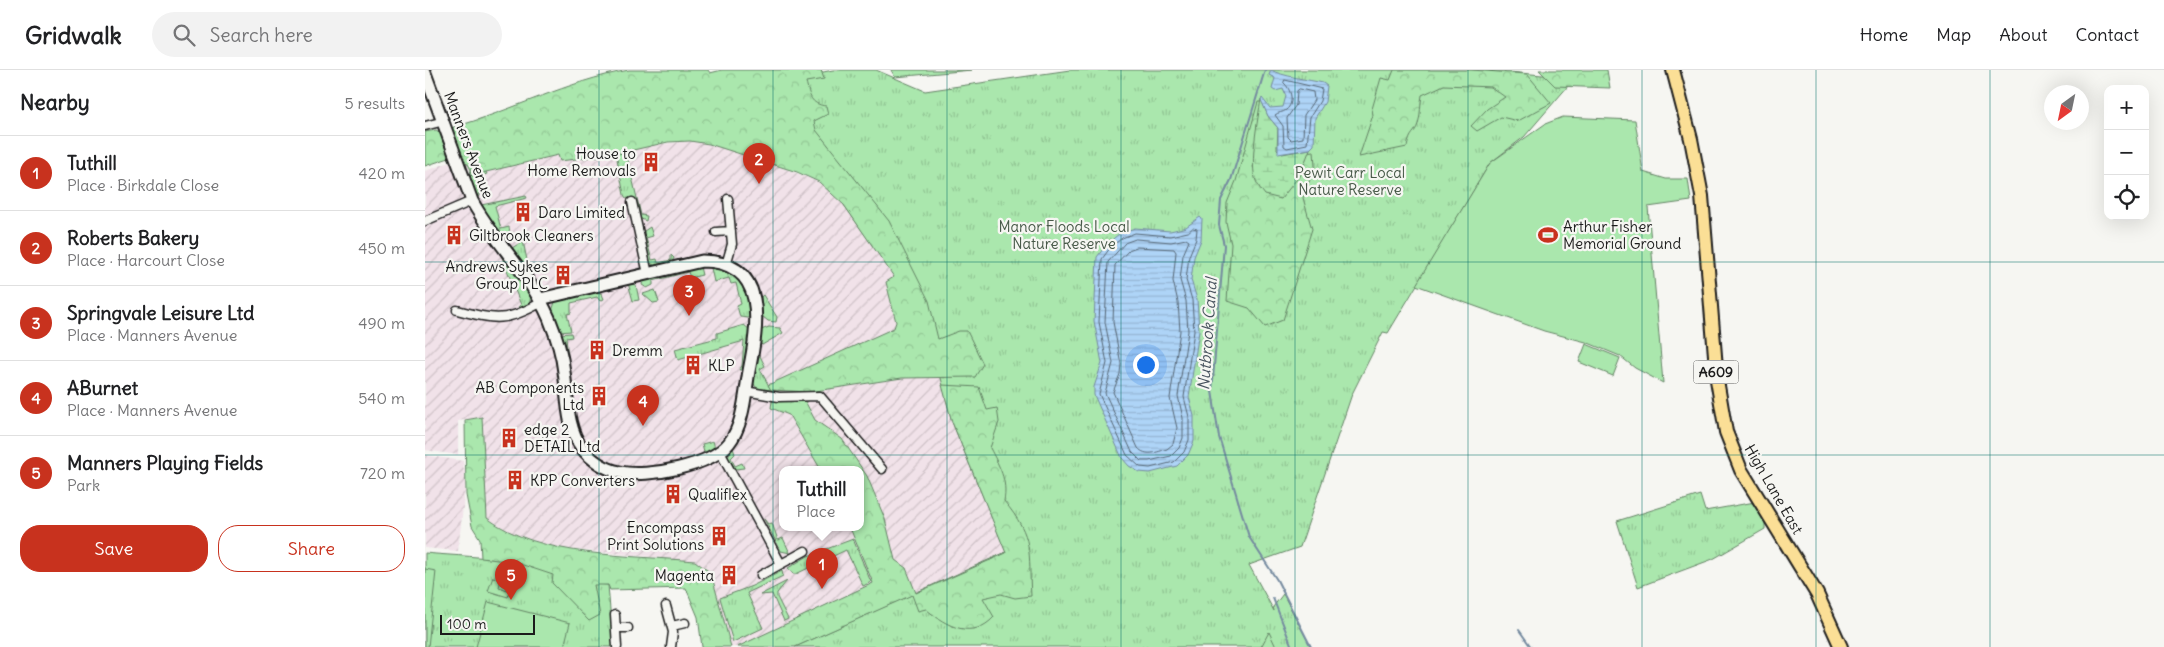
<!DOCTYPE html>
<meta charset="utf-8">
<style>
:root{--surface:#fff;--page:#f2f2f2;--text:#202124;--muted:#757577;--line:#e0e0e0;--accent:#c8321e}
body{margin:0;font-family:Delius,sans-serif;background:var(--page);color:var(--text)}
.controls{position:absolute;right:15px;top:15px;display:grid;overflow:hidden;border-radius:10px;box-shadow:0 5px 20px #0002}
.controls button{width:45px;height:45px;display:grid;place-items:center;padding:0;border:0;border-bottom:1px solid var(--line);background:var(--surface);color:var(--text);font:25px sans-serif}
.compass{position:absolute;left:1619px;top:15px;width:45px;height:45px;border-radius:50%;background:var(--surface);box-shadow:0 5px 20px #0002;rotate:213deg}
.scale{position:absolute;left:15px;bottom:12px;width:95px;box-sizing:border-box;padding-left:5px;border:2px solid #1c1c1c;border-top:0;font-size:14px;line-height:18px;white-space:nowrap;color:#1c1c1c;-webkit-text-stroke:4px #f6f6f2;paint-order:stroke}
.you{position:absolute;left:720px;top:294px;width:18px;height:18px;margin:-12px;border:4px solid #fff;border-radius:50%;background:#1a73e8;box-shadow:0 0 0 8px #1a73e833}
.badge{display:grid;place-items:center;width:32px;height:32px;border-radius:50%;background:var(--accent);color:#fff;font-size:16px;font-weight:700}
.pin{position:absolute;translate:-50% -41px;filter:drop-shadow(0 1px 2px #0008)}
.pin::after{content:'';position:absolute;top:26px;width:18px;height:15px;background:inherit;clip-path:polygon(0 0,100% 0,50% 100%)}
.popup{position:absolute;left:354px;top:396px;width:85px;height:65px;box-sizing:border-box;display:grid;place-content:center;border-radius:10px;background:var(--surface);filter:drop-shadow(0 1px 4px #0005);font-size:16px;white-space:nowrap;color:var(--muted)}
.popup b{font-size:19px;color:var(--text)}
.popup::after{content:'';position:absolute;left:50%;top:100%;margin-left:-10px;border:10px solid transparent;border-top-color:var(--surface)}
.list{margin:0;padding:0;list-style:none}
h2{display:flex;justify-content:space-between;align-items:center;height:65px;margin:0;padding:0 20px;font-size:21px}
h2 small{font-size:16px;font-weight:400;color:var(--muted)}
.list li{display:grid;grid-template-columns:32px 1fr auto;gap:15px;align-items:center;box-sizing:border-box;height:75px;padding:0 20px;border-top:1px solid var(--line)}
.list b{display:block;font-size:19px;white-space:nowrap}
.list p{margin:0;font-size:16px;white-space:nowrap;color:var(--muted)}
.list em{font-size:16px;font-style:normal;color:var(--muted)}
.actions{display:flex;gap:10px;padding:15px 20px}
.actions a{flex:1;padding:11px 0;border:1px solid var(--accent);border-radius:20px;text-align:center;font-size:18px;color:var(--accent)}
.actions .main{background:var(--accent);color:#fff}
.icon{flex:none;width:28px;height:28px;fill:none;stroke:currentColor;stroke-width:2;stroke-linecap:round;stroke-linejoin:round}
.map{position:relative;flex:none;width:1739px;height:577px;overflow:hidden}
header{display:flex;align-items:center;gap:30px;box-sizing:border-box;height:70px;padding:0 25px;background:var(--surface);border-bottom:1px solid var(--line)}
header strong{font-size:24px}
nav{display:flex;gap:28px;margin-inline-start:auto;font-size:18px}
.search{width:350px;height:45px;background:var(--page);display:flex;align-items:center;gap:12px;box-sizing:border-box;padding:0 18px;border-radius:28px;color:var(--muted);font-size:19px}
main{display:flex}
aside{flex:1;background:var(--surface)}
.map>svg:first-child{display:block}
.industrial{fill:url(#industrial-furrows);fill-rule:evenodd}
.grass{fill:url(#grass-tufts);stroke:#638264}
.forest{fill:url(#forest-crowns);stroke:#638264}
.wetland{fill:url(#wetland-marsh);stroke:#638264}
.pitch{fill:#aae7ad;stroke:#638264}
.water{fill:url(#water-rules);stroke:#748a9f}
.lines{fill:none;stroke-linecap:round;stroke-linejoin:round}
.shore{stroke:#566674;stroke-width:1}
.stream{stroke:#748a9f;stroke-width:2}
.street-casing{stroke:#1c1c1c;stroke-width:11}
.secondary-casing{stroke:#1c1c1c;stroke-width:15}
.primary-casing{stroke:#1c1c1c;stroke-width:16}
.street{stroke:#f6f6f2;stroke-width:8}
.secondary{stroke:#f6f6f2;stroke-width:11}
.primary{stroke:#fbdf96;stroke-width:12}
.grid{fill:none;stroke:#0f766e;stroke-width:1;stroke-opacity:0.55}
.labels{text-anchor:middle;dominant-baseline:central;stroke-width:4.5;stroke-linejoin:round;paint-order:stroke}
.shield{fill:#f6f6f2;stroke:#5d5d5c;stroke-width:1}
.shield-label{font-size:14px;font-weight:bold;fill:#1c1c1c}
.street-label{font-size:15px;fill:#1c1c1c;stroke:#f6f6f2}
.poi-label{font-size:15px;fill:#1c1c1c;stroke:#f6f6f2;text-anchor:start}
.park-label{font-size:15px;fill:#475948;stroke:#f6f6f2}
.water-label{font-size:16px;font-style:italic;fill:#48535e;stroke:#f6f6f2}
</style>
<header>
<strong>Gridwalk</strong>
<div class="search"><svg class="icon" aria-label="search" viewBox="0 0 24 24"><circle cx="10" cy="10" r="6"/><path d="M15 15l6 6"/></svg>Search here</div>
<nav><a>Home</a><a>Map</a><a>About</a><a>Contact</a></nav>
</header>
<main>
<aside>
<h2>Nearby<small>5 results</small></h2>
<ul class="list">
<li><span class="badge">1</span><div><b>Tuthill</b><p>Place · Birkdale Close</p></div><em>420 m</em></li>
<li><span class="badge">2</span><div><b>Roberts Bakery</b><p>Place · Harcourt Close</p></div><em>450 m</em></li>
<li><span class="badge">3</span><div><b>Springvale Leisure Ltd</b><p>Place · Manners Avenue</p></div><em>490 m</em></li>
<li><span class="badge">4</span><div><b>ABurnet</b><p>Place · Manners Avenue</p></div><em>540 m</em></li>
<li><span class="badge">5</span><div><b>Manners Playing Fields</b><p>Park</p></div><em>720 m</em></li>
</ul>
<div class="actions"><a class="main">Save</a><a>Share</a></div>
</aside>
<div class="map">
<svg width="1739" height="577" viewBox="0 0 1739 577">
<defs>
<pattern id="industrial-furrows" width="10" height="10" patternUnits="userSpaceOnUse" patternTransform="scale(1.25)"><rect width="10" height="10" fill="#f1e2e9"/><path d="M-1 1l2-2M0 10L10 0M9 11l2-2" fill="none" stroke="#cec1c7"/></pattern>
<pattern id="grass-tufts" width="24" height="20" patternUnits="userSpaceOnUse" patternTransform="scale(1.25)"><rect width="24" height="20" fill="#aae7ad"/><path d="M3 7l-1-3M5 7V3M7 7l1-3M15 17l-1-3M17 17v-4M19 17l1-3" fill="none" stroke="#92c694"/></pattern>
<pattern id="forest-crowns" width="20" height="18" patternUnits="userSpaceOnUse" patternTransform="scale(1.25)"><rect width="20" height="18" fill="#aae7ad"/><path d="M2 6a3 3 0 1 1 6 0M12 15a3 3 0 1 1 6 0" fill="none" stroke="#92c694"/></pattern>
<pattern id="wetland-marsh" width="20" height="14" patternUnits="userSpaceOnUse" patternTransform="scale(1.25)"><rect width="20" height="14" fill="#aae7ad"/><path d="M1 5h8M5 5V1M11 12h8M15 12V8" fill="none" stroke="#92c694"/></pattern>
<pattern id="water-rules" width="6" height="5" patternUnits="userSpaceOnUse" patternTransform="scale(1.25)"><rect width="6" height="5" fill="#aed4f7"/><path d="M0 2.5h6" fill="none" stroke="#95b5d3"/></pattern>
</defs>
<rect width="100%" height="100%" fill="#f6f6f2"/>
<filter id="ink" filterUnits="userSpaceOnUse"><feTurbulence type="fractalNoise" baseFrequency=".02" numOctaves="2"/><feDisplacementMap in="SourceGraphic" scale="10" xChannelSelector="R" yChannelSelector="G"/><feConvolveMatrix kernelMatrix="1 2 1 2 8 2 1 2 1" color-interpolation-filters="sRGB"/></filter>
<g filter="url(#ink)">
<!-- industrial -->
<path class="industrial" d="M 265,71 L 284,74 L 343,92 L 394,112 L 419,135 L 470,207 L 461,212 L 471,252 L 469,258 L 345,320 L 384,322 L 477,308 L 516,308 L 527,352 L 581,483 L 491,523 L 480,498 L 312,577 L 306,577 L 286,503 L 270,491 L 130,478 L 88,464 L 62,448 L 57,347 L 33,351 L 33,385 L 0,380 L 0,101 L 37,88 L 43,94 L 45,105 L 134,85 ZM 358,400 L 436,400 L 436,458 L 358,458 Z
M 0,385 L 38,391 L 41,410 L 33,481 L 0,478 Z"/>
<!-- grass -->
<path class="grass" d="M 408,0 L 451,0 L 500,21 L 645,0 L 1062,0 L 1150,8 L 1099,67 L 1065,93 L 963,263 L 958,262 L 927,324 L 875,477 L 824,495 L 849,541 L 848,537 L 858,524 L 886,577 L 370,577 L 581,482 L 527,352 L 502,252 L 419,135 L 370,8 Z
M 466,0 L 547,0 L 470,7 Z
M 201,82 L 216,145 L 222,146 L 221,151 L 214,148 L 207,129 L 201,128 L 199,125 L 191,84 Z
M 61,102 L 62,104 L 53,107 L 55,126 L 53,127 L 44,106 Z
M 101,126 L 102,128 L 70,136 L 76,159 L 84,157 L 85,163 L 92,165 L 83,171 L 77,167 L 56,135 Z
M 225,157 L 228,166 L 221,168 L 227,190 L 232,189 L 233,193 L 246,190 L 246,185 L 249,188 L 247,192 L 230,196 L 224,192 L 218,166 L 219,161 Z
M 98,171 L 103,195 L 101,196 L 87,178 Z
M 74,180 L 106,225 L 104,236 L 96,240 L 94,236 L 96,235 Z
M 275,197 L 277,205 L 265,208 L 263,202 L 228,211 L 228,215 L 222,218 L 217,215 L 218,210 Z
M 286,198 C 313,202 325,221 326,247 L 323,248 L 315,247 L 312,236 L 316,234 L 311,213 L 306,214 L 304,208 L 289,212 Z
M 203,213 L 211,215 L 214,230 L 208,231 Z
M 230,220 L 234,232 L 228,233 L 218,224 Z
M 171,221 L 177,224 L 179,229 L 175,231 L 172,227 L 146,233 L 146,243 L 142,244 L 146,261 L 135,262 L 127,241 L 130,232 Z
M 338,225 L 352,247 L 351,252 L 343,251 L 337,246 L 336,227 Z
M 319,255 L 325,260 L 318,300 L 314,300 L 317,296 L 319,271 L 253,290 L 250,279 L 292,268 L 292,263 Z
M 344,257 L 355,258 L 358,263 L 337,275 L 334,272 L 336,260 Z
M 146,263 L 147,267 L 141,268 L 144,297 L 135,264 Z
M 335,286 L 340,296 L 335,299 L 346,320 L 332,318 L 327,312 L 331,287 Z
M 288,371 L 290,378 L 280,385 L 277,374 Z
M 308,378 L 310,384 L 306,388 L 310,396 L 317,393 L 319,398 L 310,399 L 303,387 Z
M 1275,425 L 1280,441 L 1330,432 L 1340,453 L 1340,459 L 1288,489 L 1213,517 L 1192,451 Z
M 339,449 L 343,454 L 347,453 L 353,470 L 358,468 L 365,483 L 356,481 Z
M 428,469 L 446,512 L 438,516 L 421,480 L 371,504 L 368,504 L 363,498 L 383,486 Z
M 0,483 C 29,486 60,486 89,492 C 121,498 150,514 183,515 L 188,577 L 0,577 Z
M 357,501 L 358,506 L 322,523 L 338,558 L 308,572 L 295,528 L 327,516 Z
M 362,511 L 352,523 L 352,527 L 363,549 L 359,551 L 347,524 L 335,525 Z"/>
<!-- forest -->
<path class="forest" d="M 204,0 L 283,0 L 285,3 L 297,0 L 396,0 L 399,9 L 381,12 C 385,26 385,34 401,36 L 403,44 L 389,51 L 391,60 L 464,151 L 504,231 L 513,269 L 534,261 L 542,261 L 558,294 L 550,307 L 477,308 L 384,322 L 346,320 L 343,315 L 469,258 L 471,252 L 461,212 L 469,207 L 419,135 L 394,112 L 372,102 L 284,74 L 265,71 L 243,72 L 191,84 L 135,91 L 133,85 L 44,106 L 46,100 L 43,94 L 39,93 L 26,58 C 87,41 142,11 204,0 Z
M 969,0 L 1046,0 L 1102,4 L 1126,33 L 1093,51 L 1076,47 L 1052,61 L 1046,56 L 1062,39 L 1080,27 L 1066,17 L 1019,15 L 997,25 C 995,34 996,45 993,54 C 990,64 985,62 982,77 L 934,87 L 948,45 L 947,39 L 956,8 L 965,10 Z
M 1114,0 L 1182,0 L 1185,18 L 1130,16 Z
M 833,32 L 836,32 L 839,40 L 866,83 L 889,81 L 890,96 L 878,128 L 887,159 L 858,250 L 840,257 L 824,238 L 802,231 L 806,174 L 801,152 L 802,133 L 811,111 Z
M 11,60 L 16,63 L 24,88 L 0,96 L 0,62 Z
M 517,315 L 554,317 L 562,340 L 572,338 L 574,352 L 565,378 C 574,396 583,410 579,431 C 610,468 603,481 606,526 L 590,528 L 576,524 L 558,528 L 569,547 C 548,570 522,557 501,539 L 493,541 L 487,525 L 370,577 L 312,577 L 448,513 L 425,458 L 436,458 L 436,400 L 396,400 L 364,345 L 346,338 L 347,331 L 380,331 L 390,350 L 417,369 L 442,406 L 460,449 L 470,490 L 481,498 L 491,523 L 581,483 L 527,352 Z
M 57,347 L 62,448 C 115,488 206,485 270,491 L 286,503 L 306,577 L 277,577 L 273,547 L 261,518 L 185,520 L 183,515 L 169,515 L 175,545 L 164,551 L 127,513 L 128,505 L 89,492 L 56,488 L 55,469 L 47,456 L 41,425 L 40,350 Z
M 844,562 L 851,577 L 836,577 Z"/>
<!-- wetland -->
<path class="wetland" d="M 836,29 L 843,46 L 853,58 L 852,79 L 857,84 L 885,79 L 875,105 L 856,129 L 840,125 C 837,121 833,116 831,111 C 824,95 833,48 836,29 Z"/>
<!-- pitch -->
<path class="pitch" d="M 1138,47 L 1210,50 L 1218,102 L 1241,109 L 1263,109 L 1266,131 L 1223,137 L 1238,313 L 1210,298 L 1195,286 L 1161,272 L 1119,261 L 991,215 L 1065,93 L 1120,54 Z
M 1161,274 L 1195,288 L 1188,306 L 1154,292 Z
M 0,499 L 11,501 L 3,577 L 0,577 Z
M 68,507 L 76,510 L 74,517 L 85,521 L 83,527 L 63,521 Z
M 63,532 L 145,553 L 139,577 L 51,577 Z"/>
<!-- water -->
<path class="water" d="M 846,0 C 856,6 885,10 898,13 L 902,16 L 900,32 L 890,48 L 889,75 L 885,79 L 853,84 L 853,58 L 843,46 L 836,30 L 837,28 L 845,38 L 858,37 L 861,26 L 858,19 L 850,21 L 847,19 L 850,8 L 844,5 Z
M 775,147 L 777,149 L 776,170 L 769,187 L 766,210 L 772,229 L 774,261 L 764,327 L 769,346 L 769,371 L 763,385 L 752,396 L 725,403 L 714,402 L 704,396 L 697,388 L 669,325 L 669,317 L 677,293 L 669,251 L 672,187 L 682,174 L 695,163 L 710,158 L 745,161 L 754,159 L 761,157 Z"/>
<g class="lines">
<!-- shore -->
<path class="shore" d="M 860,10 L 897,19 L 895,31 L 885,47 L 882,74 L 862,78 L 859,76 L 858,56 L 850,45 C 853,42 858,43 861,40 C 870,33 866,19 859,13 Z
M 875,19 L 888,22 L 889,30 L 879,45 L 878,68 L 866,70 L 863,67 L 862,48 L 871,35 L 872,21 Z
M 768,158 L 772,159 L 771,169 L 764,186 L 761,210 L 767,230 L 769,261 L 759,327 L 764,347 L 764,370 L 759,382 L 749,392 L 725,398 L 715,397 L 702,385 L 674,324 L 682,293 L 674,252 L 677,189 L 685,178 L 697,168 L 710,163 L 745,166 L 763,162 Z
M 711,169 L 746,172 L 761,169 L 764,171 L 758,185 L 755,210 L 761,231 L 763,261 L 753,326 L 758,348 L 758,368 L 754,378 L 746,386 L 724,391 L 716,391 L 707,382 L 680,323 L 688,293 L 680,252 L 683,192 L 700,173 Z
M 712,177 L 749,179 L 751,182 L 748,211 L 753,232 L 755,261 L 745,328 L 752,358 L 748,374 L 742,379 C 732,382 721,387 713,378 L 688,322 L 695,304 L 696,294 L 688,252 L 690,195 L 704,180 Z"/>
<!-- stream -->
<path class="stream" d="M 840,0 L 806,110 L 796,130 L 794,155 L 799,175 L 787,321 L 794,367 L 824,467 L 852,510 L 886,577
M 848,528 L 867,577
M 1094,560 L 1106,577"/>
<defs>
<path id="street" d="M 0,56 L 19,51
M 207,132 L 223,204
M 0,151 L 47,131
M 291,162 L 306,161
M 301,195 L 307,174 L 303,129
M 32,240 C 71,250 80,253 117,232
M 320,321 L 354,327 L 395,326 L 457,399
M 295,382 L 356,494
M 336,505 L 380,481
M 241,536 L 248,562 L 246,577
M 190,545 L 192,577
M 247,556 L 260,553
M 191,558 L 203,558"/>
<path id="secondary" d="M 0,3 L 47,131 C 70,173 105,204 124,248 C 131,265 137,283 139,302 C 143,327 141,357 157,378 C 166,390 180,399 195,402 C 222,408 286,396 304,373 C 319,354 320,323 324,301 C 333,256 344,191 277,191 L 115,229"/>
<path id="primary" d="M 1248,0 L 1266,69 L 1277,126 L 1292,310 L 1301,362 L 1316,400 L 1392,524 L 1416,577"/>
</defs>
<!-- street casing -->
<use href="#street" class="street-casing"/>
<!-- secondary casing -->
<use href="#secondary" class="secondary-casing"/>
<!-- primary casing -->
<use href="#primary" class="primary-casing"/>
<!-- street -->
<use href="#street" class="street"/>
<!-- secondary -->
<use href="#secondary" class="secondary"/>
<!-- primary -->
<use href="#primary" class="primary"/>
</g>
</g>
<!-- grid -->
<path class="grid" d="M 174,0 L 174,577M 348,0 L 348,577M 522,0 L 522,577M 696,0 L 696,577M 870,0 L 870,577M 1043,0 L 1043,577M 1217,0 L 1217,577M 1391,0 L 1391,577M 1565,0 L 1565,577M 0,192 L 1739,192M 0,385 L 1739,385"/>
<!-- icons -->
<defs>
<symbol id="building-bare" viewBox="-9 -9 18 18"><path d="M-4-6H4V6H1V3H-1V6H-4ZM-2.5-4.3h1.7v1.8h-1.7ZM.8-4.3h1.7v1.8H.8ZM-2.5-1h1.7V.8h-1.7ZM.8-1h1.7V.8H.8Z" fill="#c8321e" stroke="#f6f6f2" stroke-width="2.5" paint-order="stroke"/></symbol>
<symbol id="stadium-bare" viewBox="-9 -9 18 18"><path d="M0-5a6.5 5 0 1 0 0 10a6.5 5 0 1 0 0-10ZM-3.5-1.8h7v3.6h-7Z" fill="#c8321e" stroke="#f6f6f2" stroke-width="2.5" paint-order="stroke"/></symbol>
</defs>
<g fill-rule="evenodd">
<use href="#building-bare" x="212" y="78" width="28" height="28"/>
<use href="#building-bare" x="84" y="128" width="28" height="28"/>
<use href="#building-bare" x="15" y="151" width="28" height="28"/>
<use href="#stadium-bare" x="1109" y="151" width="28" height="28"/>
<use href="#building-bare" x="124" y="191" width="28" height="28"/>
<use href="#building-bare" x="158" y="266" width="28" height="28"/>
<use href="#building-bare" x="254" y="281" width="28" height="28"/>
<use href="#building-bare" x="160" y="312" width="28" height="28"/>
<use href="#building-bare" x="70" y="354" width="28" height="28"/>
<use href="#building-bare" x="76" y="396" width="28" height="28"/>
<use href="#building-bare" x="234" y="410" width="28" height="28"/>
<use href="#building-bare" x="280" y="452" width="28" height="28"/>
<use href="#building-bare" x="290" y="491" width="28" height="28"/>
</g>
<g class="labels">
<!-- shield labels -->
<rect class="shield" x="1268.5" y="290.5" width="45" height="23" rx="4"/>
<g class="shield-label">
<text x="1291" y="302">A609</text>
</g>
<!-- street labels -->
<g class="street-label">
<text transform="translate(44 75) rotate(69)">Manners Avenue</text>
<text transform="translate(1349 419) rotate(60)">High Lane East</text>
</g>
<!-- poi labels -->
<g class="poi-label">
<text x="211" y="83" text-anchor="end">House to<tspan x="211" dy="17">Home Removals</tspan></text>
<text x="113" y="142">Daro Limited</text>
<text x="1138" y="156">Arthur Fisher<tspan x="1138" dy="17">Memorial Ground</tspan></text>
<text x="44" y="165">Giltbrook Cleaners</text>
<text x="123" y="196" text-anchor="end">Andrews Sykes<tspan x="123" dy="17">Group PLC</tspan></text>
<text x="187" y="280">Dremm</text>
<text x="283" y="295">KLP</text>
<text x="159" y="317" text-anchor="end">AB Components<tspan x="159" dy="17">Ltd</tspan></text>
<text x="99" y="359">edge 2<tspan x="99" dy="17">DETAIL Ltd</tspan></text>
<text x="105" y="410">KPP Converters</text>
<text x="263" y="424">Qualiflex</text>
<text x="279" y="457" text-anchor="end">Encompass<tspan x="279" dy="17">Print Solutions</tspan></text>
<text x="289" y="505" text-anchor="end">Magenta</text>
</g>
<!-- park labels -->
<g class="park-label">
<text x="925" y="102">Pewit Carr Local<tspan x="925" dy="17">Nature Reserve</tspan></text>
<text x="639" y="156">Manor Floods Local<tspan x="639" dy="17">Nature Reserve</tspan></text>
</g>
<!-- water labels -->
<g class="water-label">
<text transform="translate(782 264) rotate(-86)">Nutbrook Canal</text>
</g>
</g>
</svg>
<div class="controls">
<button>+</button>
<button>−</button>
<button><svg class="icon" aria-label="locate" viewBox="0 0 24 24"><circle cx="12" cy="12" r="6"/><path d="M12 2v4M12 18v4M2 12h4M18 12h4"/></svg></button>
</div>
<svg class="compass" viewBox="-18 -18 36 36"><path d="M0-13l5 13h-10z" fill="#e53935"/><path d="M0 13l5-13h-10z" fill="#757577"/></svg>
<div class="scale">100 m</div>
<div class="you"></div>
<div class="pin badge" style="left:397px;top:519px">1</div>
<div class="popup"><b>Tuthill</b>Place</div>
<div class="pin badge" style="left:334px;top:114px">2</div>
<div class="pin badge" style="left:264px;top:246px">3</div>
<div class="pin badge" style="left:218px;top:356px">4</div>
<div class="pin badge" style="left:86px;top:530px">5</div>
</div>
</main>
